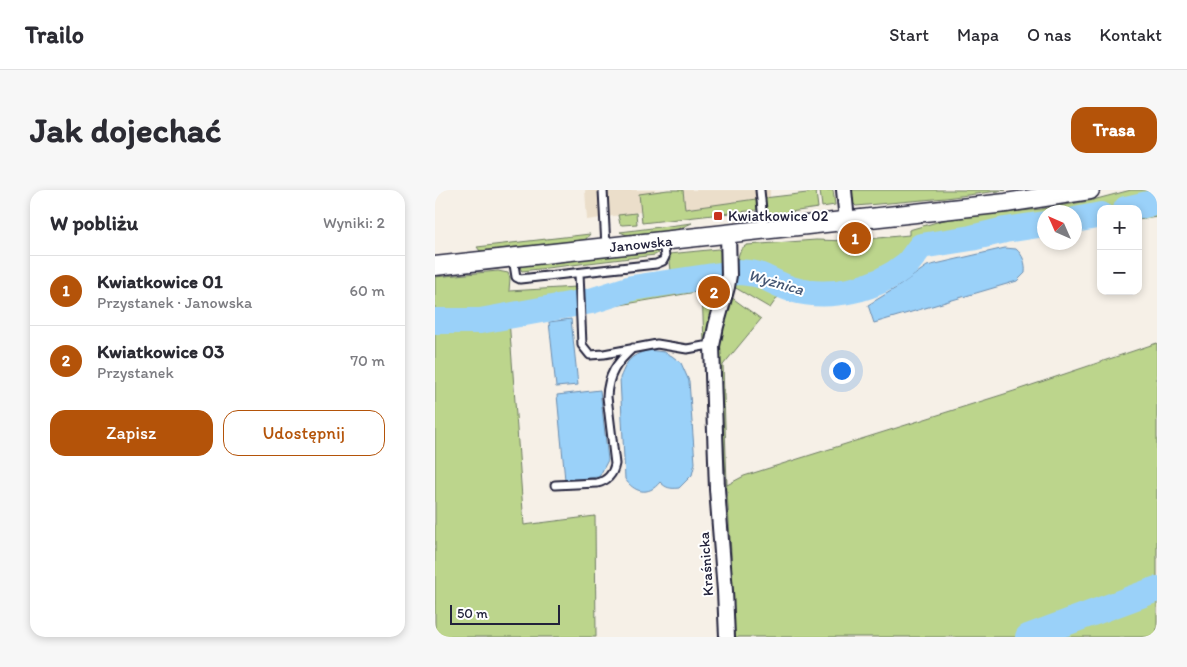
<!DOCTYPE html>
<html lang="pl">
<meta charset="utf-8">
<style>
:root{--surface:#fff;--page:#f7f7f7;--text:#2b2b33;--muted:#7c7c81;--line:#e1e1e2;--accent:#b45309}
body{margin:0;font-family:Itim,sans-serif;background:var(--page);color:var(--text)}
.controls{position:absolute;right:15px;top:15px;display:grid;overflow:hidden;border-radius:10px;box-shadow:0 2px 8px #0003}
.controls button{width:45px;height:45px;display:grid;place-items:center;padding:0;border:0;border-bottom:1px solid var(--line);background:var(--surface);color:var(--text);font:25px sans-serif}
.compass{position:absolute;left:602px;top:15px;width:45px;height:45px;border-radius:50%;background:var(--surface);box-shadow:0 2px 8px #0003;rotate:315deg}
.scale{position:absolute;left:15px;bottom:12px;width:110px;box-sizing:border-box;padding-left:5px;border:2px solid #22223b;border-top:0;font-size:14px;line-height:18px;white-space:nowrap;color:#22223b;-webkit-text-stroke:4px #fff;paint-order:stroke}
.you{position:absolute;left:406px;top:180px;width:18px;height:18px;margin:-12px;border:4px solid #fff;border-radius:50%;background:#1a73e8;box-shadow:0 0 0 8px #1a73e833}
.badge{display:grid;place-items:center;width:32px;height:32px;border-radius:50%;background:var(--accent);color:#fff;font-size:16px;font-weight:700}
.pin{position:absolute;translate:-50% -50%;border:2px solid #fff;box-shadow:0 1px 5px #0006}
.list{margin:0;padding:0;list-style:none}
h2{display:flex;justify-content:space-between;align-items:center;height:65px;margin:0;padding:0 20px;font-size:21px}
h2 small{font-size:16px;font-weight:400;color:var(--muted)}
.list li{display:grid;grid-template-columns:32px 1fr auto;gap:15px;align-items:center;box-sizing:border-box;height:70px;padding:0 20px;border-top:1px solid var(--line)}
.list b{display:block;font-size:19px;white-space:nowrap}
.list p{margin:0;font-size:16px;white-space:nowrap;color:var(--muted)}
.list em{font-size:16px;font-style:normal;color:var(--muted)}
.actions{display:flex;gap:10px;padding:15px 20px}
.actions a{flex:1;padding:11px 0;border:1px solid var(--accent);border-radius:15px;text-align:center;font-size:18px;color:var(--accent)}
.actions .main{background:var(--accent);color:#fff}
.map{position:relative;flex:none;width:722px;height:447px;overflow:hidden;border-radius:15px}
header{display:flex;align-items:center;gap:30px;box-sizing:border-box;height:70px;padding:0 25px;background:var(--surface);border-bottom:1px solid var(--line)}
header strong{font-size:24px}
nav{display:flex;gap:28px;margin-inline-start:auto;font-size:18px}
.intro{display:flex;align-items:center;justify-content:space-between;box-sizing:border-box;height:120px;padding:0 30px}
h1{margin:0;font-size:35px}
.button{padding:12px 22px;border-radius:15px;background:var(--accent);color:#fff;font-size:18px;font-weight:700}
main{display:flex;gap:30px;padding:0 30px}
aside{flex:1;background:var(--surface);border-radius:15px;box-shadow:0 2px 8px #0003}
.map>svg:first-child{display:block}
.built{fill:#ebdeca}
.green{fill:#bcd58c;stroke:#6f7c64}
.water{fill:#9ad1f9;stroke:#6a8bad}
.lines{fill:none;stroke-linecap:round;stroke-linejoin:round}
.river{stroke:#9ad1f9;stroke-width:26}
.service-casing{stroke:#22223b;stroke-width:11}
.minor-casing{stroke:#22223b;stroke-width:18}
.tertiary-casing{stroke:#22223b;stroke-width:21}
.service{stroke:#fff;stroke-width:7}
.minor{stroke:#fff;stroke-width:14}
.tertiary{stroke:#fff;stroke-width:18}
.poi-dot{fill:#c8321e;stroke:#fff;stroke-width:2}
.labels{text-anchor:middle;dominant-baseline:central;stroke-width:4;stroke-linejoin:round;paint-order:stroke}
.poi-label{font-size:15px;fill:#22223b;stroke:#fff;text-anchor:start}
.street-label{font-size:15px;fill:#22223b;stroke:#fff}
.water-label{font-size:16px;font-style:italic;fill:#465774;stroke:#fff}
</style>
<header>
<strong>Trailo</strong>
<nav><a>Start</a><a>Mapa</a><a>O nas</a><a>Kontakt</a></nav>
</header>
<div class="intro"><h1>Jak dojechać</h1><a class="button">Trasa</a></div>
<main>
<aside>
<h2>W pobliżu<small>Wyniki: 2</small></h2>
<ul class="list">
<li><span class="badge">1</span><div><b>Kwiatkowice 01</b><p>Przystanek · Janowska</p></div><em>60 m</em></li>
<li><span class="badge">2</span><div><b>Kwiatkowice 03</b><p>Przystanek</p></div><em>70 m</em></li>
</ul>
<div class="actions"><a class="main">Zapisz</a><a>Udostępnij</a></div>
</aside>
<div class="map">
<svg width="722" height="447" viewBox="0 0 722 447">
<rect width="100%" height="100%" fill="#f6f0e7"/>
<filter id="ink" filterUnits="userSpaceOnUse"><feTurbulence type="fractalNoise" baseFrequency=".02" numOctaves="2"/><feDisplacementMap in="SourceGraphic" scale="10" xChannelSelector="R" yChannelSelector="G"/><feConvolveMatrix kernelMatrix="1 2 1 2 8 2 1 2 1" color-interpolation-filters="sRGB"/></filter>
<g filter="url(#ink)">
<!-- built -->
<path class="built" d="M 150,0 L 335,0 L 335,7 L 250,19 L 206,22 L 152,30 Z"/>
<!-- green -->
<path class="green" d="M 233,0 L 248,0 L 250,19 L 321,9 L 322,20 L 207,33 L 204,4 Z
M 387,0 L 398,0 L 400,15 L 387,17 L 385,1 Z
M 417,0 L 571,0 L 510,8 L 421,16 L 418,13 Z
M 696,0 L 722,0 L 722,10 L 683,19 L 666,19 L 666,23 L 640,28 L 640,22 L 610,22 L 609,33 L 569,39 L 536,47 L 484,55 C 480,61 476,68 470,73 C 442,98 393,109 357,97 C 346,94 335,88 324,84 C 317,81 309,81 302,79 C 303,70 302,59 312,55 L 381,50 L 413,51 L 474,45 L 474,40 L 516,28 L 606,19 L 654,11 Z
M 381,2 L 383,18 L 335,25 L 329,22 L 329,8 Z
M 722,15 L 722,27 L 703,30 L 703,19 Z
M 201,23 L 202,34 L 187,35 L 185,34 L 183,25 Z
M 666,28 L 666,35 L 640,39 L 640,33 Z
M 257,33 L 241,40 L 192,45 L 185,42 Z
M 609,38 L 609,43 L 499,60 L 469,83 L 487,60 Z
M 155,44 L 150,50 L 45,61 L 42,57 Z
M 283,59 C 291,63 288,75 288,82 L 197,96 L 150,111 L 149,103 L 190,88 L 236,81 L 234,64 Z
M 220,61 L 223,63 L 220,65 L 87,81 L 85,78 L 87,76 Z
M 63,81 L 73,83 L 75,88 L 74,101 L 141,97 L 141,112 L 44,128 L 0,127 L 0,87 Z
M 302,85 L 324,89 L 347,101 L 335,118 L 299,97 Z
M 288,87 L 273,137 L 271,153 L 269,153 L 267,101 L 150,121 L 150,114 L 198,99 Z
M 296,107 L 326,129 L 288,175 L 292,295 L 309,286 L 579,201 L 722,153 L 722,397 L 586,447 L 298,447 L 296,362 L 283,167 L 286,144 Z
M 74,129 L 89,335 L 160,326 L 161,447 L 0,447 L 0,134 L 45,132 Z
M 722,406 L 722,447 L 608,447 Z"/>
<!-- water -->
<path class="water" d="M 570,58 L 581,59 C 588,65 591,73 590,83 L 582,91 L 439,133 L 433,115 L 461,98 L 492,76 Z
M 136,129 L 143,195 L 121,197 L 114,132 Z
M 213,160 L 229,162 L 237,166 L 246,173 L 254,191 L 260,273 L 257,285 L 244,298 C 235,299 231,298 225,292 C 213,307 199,302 190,289 L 185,188 C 193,169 194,167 213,160 Z
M 165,200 L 173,270 L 164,287 L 130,290 L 122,205 Z"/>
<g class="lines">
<!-- river -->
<path class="river" d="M 691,19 L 722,12
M 640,30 L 666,25
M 0,131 L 45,131 L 156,111 L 197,98 L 305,82 C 311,83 318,83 324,85 C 334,89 344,95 356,99 C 394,110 441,100 472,74 C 477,69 481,62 486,56 L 536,48 L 570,40 L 610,34
M 593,447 L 722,399"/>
<defs>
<path id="service" d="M 168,0 L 171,57
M 325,0 L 329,40
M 78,68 L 81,87 L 85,89 L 221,74 L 228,71 L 230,67 L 228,51
M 144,83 L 147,155 L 155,165 L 169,164 L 222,154 L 252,159 L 269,156 L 277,156
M 120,295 L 162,293 C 172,291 178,284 180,274 L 172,207 C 173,185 181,173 198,158"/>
<path id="minor" d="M 409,0 L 412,31
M 292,447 L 290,401 L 282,299 L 277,156 L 281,136 L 292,97 L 294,85 L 293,44"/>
<path id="tertiary" d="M 0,76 L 571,13 L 655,0"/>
</defs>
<!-- service casing -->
<use href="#service" class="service-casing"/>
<!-- minor casing -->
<use href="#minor" class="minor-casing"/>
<!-- tertiary casing -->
<use href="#tertiary" class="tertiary-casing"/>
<!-- service -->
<use href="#service" class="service"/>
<!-- minor -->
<use href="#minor" class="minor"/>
<!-- tertiary -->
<use href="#tertiary" class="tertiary"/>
</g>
</g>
<!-- markers -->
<rect class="poi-dot" x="278" y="21" width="10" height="10" rx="2.5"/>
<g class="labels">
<!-- poi labels -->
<g class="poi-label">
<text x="293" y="26">Kwiatkowice 02</text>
</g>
<!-- street labels -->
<g class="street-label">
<text transform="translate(206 54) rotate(-6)">Janowska</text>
<text transform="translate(271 374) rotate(-94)">Kraśnicka</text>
</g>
<!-- water labels -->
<g class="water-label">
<text transform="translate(341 92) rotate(16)">Wyżnica</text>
</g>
</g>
</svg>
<div class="controls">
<button>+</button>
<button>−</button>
</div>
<svg class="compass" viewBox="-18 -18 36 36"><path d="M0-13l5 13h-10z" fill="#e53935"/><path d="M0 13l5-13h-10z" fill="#7c7c81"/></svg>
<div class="scale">50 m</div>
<div class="you"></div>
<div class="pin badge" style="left:420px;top:48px">1</div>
<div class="pin badge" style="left:279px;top:102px">2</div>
</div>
</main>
